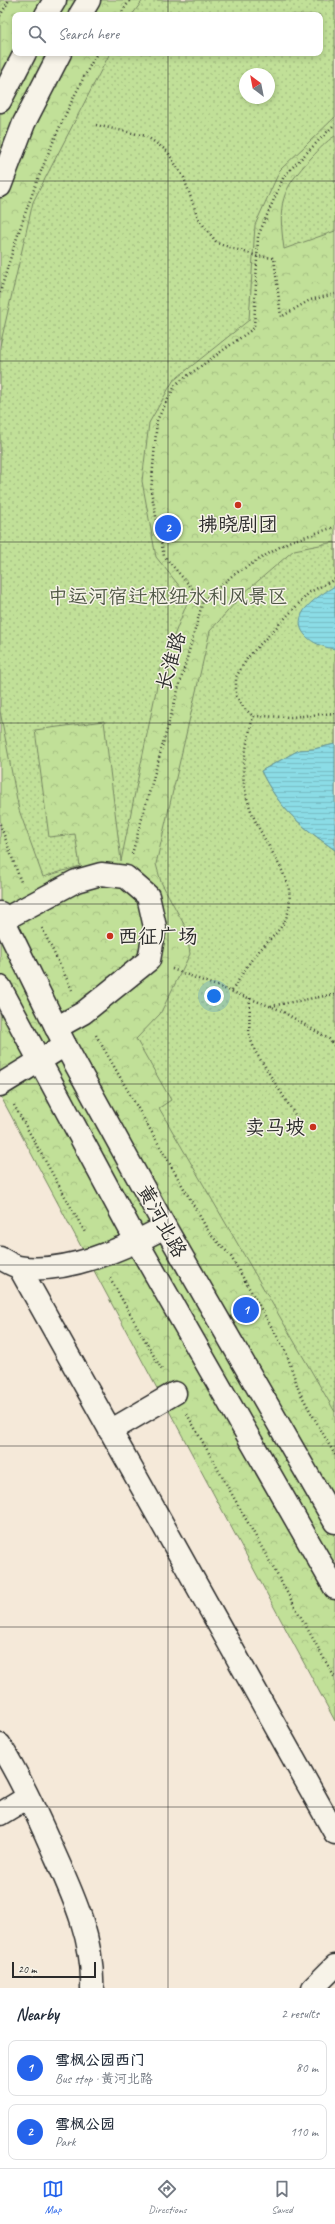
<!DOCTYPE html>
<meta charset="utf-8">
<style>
:root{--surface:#fff;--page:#f2f2f3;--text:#1f2937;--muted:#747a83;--line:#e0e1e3;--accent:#2563eb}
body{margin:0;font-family:Caveat,"LXGW WenKai TC",sans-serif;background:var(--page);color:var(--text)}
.compass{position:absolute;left:239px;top:68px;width:36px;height:36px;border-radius:50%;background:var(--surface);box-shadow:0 2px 6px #0003;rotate:328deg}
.scale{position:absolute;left:12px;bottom:10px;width:84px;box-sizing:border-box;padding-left:4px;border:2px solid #2b2b2b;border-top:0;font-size:11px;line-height:14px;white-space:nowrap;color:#2b2b2b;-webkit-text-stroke:3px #f7f3e8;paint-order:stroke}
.you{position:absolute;left:214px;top:996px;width:14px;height:14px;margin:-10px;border:3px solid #fff;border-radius:50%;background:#1a73e8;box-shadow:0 0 0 6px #1a73e833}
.badge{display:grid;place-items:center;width:26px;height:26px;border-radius:50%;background:var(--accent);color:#fff;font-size:13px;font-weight:700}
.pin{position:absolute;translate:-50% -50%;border:2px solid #fff;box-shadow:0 1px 4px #0006}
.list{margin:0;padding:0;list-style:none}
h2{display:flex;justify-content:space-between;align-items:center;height:52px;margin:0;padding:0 16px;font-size:17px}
h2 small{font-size:13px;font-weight:400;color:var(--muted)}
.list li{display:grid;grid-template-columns:26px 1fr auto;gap:12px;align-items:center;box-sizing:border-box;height:56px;margin:0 8px 8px;padding:0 8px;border:1px solid var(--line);border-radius:8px}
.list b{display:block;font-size:15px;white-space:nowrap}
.list p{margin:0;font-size:13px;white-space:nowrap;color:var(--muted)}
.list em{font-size:13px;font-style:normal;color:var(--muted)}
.icon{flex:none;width:22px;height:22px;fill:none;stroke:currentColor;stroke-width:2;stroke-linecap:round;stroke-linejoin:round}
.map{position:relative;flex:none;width:335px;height:1988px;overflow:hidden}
.search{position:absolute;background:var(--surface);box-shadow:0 2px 6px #0003;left:12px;right:12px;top:12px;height:44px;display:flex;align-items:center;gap:10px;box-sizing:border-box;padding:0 14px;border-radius:8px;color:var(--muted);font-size:15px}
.sheet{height:180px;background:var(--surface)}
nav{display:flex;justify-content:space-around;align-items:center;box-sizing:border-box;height:56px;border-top:1px solid var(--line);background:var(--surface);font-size:11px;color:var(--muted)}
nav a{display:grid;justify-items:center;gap:2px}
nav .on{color:var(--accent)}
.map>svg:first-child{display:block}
.park{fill:url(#park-crowns);stroke:#768662;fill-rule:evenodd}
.garden{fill:url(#garden-dots);stroke:#768662;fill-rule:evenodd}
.water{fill:url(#water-rules);stroke:#65959b}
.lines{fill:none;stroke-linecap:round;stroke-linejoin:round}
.minor-casing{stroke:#2b2b2b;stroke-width:25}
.major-casing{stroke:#2b2b2b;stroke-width:25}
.path{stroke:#2b2b2b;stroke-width:2.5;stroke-dasharray:1 3;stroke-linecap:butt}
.minor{stroke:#f7f3e8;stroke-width:22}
.major{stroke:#f7f3e8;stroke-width:22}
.grid{fill:none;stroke:#2b2b2b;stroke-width:1;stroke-opacity:0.55}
.poi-dot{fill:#c8321e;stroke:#f7f3e8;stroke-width:1.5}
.labels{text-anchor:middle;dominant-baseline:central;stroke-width:3;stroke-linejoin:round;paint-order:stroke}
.poi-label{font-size:20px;fill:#2b2b2b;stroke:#f7f3e8}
.park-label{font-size:20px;fill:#505846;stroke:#f7f3e8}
.street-label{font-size:20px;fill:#2b2b2b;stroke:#f7f3e8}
</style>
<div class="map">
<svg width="335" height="1988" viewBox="0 0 335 1988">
<defs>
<pattern id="park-crowns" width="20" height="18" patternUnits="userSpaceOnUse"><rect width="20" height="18" fill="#c1e098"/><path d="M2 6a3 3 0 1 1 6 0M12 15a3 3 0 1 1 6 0" fill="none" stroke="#a6c083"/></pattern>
<pattern id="garden-dots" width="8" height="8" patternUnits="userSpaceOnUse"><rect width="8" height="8" fill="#c1e098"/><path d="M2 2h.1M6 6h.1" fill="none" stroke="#a6c083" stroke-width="1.8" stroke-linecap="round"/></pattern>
<pattern id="water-rules" width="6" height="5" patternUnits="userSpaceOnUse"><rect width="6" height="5" fill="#8bdce6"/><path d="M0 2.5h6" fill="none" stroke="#78bdc5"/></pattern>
</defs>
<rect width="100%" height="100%" fill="#f5e9d9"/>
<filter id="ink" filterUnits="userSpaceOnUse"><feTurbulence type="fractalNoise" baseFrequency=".025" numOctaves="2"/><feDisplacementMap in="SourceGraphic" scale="8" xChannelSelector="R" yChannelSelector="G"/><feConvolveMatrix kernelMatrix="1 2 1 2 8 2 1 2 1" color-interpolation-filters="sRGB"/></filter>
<g filter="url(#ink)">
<!-- park -->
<path class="park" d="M 0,0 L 335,0 L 335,1721 L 0,1095 ZM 15,15 L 320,15 L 320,53 L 15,53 ZM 245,74 L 269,74 L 269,98 L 245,98 Z"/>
<!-- garden -->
<path class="garden" d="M 143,0 L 335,0 L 335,117 L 280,170 L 255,225 L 249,320 L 173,381 L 149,423 L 142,481 L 156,557 L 189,598 L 160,671 L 121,861 L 104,721 L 35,730 L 49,837 L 75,834 L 80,866 L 43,877 L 19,810 L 0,711 L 0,346 L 33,202 L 110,53 L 320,53 L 320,15 L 132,15 ZM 245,74 L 269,74 L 269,98 L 245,98 Z
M 335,136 L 335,231 L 284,249 C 278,203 280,191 312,157 C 319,150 326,141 335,136 Z
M 335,542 L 335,744 L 314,749 L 299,750 L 261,771 C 280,810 301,826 335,850 L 335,1412 L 159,1108 L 171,1100 L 136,1039 L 160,1014 L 190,954 L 186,928 L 161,882 L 156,864 L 210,631 L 244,593 L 294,550 Z"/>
<!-- water -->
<path class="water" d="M 335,586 L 335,649 C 318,647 293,635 302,614 C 307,603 325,592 335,586 Z
M 335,744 L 335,850 C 300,825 280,810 261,771 L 299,750 L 314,749 Z"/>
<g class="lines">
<defs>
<path id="minor" d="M 3,920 L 76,881 L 101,874 L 126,877 L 148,896 L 155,927 L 149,960 L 83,1013 L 56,1028
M 0,1085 L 65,1045
M 0,1258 C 6,1261 13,1266 19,1267 C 64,1275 126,1248 165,1227
M 19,1267 L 335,1833
M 110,1431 L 175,1393
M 0,1745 C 20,1777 36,1812 51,1846 C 71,1891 94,1937 92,1988
M 0,1814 L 28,1797
M 313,1988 L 335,1966"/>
<path id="major" d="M 46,15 L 55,0
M 80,15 L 89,0
M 0,101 L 25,53
M 0,186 L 24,123 L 60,53
M 0,913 L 65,1045 L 165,1227 L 335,1522
M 0,987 L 137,1242 L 335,1588"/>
</defs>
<!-- minor casing -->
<use href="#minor" class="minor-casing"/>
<!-- major casing -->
<use href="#major" class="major-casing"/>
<!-- path -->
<path class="path" d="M 120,15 L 130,0
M 0,16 L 9,0
M 96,125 L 146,136 L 167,151 L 184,178 L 198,218 L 217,243 L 257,256 L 274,258 L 281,317 L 310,300 L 335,294
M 0,293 C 24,209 54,130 97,53
M 335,579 L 310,592 L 248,657 L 236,677 L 236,696 L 244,708 L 253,716 L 291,717 L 335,713
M 203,601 L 164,556 L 151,491 L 157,420 L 176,384 L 254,328 L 258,236 L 284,176 L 335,124
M 0,824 L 21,882
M 132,854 L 203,601 L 233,575 L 288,542 L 335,527
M 42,928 L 72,990
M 172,969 L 280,1010 L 329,1039 L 335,1047
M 232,991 C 239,980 245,968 253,958 C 266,941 284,931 289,909 C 290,903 290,892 288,885 C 277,854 254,829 246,794 C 239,769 248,740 253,716
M 250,998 L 249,1035 L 255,1051 L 297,1118
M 271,1006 L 335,994
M 96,1035 L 210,1234 L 230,1255 L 286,1352 L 299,1391 L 335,1455
M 14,1105 L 86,1234
M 110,1278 L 163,1372
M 187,1414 L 335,1678"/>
<!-- minor -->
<use href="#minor" class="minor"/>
<!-- major -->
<use href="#major" class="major"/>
</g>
</g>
<!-- grid -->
<path class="grid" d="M 168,0 L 168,15M 168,53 L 168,1988M 0,181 L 335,181M 0,361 L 335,361M 0,542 L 335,542M 0,723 L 335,723M 0,904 L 335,904M 0,1084 L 335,1084M 0,1265 L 335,1265M 0,1446 L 335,1446M 0,1627 L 335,1627M 0,1807 L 335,1807"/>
<!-- markers -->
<g class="poi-dot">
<circle cx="238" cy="505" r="4"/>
<circle cx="110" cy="936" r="4"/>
<circle cx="313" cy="1127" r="4"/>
</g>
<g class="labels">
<!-- poi labels -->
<g class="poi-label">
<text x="238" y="524">拂晓剧团</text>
<text x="118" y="936" text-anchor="start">西征广场</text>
<text x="305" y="1127" text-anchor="end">卖马坡</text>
</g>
<!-- park labels -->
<g class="park-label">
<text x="168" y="596">中运河宿迁枢纽水利风景区</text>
</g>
<!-- street labels -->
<g class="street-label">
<text transform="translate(171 661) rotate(-74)">长淮路</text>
<text transform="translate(162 1221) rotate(61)">黄河北路</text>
</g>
</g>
</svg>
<svg class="compass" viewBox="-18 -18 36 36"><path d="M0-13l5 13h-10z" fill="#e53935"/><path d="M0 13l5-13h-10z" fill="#747a83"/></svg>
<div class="scale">20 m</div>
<div class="you"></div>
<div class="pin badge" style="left:246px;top:1310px">1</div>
<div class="pin badge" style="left:168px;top:528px">2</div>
<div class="search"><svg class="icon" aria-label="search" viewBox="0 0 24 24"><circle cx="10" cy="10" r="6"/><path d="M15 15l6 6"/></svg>Search here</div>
</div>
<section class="sheet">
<h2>Nearby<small>2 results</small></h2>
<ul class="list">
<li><span class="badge">1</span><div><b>雪枫公园西门</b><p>Bus stop · 黄河北路</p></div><em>80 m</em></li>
<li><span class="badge">2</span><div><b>雪枫公园</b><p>Park</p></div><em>110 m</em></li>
</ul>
</section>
<nav>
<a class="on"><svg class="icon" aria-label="map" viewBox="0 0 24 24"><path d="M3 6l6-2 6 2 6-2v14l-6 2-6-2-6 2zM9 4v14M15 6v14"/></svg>Map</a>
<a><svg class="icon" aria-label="directions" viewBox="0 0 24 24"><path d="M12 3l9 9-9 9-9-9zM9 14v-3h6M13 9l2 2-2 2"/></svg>Directions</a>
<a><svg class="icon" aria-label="saved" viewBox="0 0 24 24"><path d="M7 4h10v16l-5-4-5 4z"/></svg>Saved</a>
</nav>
